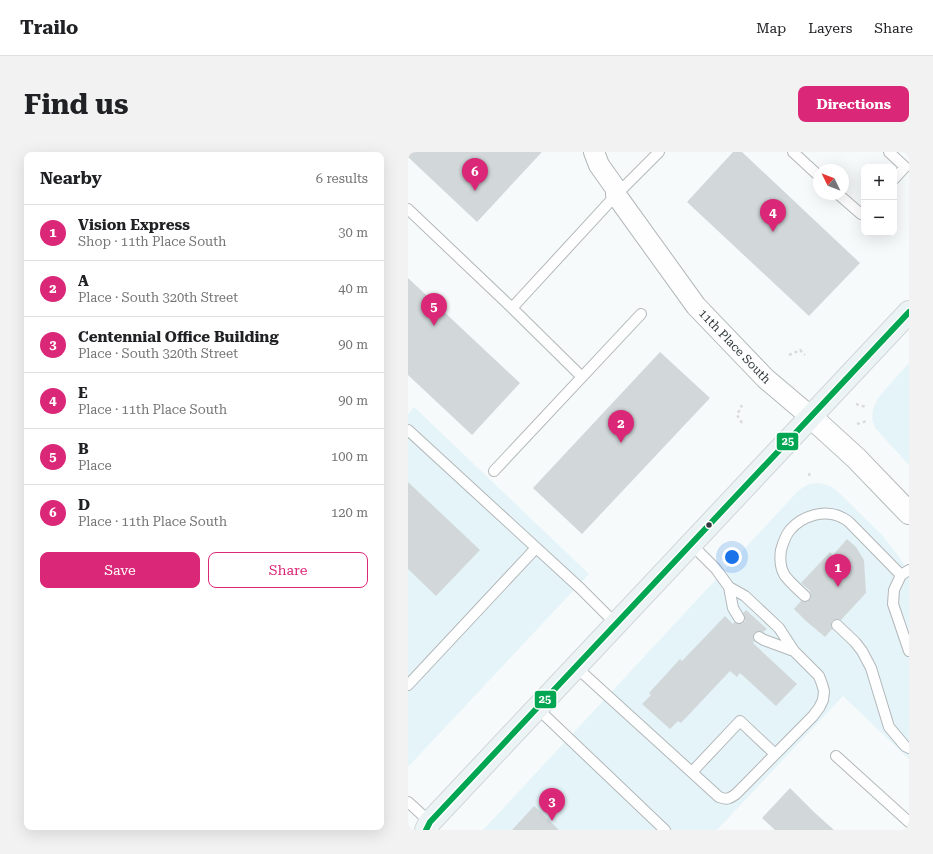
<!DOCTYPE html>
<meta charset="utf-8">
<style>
:root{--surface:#fff;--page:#f2f2f2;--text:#202124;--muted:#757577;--line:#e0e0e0;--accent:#db2777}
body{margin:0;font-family:"Roboto Serif",serif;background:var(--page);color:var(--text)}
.controls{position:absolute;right:12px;top:12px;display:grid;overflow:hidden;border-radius:8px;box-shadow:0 4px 16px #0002}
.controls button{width:36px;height:36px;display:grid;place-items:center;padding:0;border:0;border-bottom:1px solid var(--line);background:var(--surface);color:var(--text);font:20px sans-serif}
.compass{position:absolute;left:405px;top:12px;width:36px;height:36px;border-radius:50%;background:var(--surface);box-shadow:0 4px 16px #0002;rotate:313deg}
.you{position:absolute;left:324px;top:405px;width:14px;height:14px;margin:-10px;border:3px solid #fff;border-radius:50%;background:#1a73e8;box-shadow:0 0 0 6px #1a73e833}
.badge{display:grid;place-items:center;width:26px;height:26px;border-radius:50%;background:var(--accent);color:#fff;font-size:13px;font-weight:700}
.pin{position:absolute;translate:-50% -33px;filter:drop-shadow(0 1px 2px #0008)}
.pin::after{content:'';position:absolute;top:21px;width:14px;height:12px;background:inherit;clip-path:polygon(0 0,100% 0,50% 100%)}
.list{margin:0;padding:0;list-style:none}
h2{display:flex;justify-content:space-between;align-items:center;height:52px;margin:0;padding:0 16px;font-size:17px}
h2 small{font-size:13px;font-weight:400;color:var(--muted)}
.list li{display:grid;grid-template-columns:26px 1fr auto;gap:12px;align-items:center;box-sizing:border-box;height:56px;padding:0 16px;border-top:1px solid var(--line)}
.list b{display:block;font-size:15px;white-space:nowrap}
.list p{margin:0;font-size:13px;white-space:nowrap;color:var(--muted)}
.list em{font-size:13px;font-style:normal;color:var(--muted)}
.actions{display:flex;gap:8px;padding:12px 16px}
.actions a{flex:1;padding:9px 0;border:1px solid var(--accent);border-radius:8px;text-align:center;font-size:14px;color:var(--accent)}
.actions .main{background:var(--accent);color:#fff}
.map{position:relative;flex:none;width:501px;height:678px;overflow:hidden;border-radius:8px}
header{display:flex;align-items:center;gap:24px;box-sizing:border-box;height:56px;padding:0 20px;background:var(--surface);border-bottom:1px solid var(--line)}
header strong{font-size:19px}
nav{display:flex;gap:22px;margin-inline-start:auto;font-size:14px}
.intro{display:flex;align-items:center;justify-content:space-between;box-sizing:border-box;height:96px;padding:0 24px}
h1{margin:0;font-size:28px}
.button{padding:10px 18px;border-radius:8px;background:var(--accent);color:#fff;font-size:14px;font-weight:700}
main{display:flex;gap:24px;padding:0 24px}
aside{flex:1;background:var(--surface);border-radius:8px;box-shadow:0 4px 16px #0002}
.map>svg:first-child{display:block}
.built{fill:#e5f4f9}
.building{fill:#d2d8da}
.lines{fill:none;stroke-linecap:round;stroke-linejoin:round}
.service-casing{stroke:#b2b7b9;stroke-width:12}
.minor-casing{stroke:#b2b7b9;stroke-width:22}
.tertiary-casing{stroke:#b2b7b9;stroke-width:24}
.primary-casing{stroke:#d2d6d6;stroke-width:24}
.path{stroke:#dadbdc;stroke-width:2.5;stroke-dasharray:3 3;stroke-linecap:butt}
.service{stroke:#fefefe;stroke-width:10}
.minor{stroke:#fefefe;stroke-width:20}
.tertiary{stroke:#fefefe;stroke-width:22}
.primary{stroke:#ecf3f5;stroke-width:22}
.bus-1-casing{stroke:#fff;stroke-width:9}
.bus-1{stroke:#00a651;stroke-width:6}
.bus-dot{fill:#30383b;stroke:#fff;stroke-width:1.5}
.labels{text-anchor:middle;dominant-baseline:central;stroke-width:4;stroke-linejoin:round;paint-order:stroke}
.street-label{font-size:12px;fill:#30383b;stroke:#fff}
.line-badge{stroke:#fff;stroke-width:1.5}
.badge-label{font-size:11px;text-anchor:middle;font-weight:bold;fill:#fff}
</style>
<header>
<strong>Trailo</strong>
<nav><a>Map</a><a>Layers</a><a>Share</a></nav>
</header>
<div class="intro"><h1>Find us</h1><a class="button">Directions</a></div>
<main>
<aside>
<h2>Nearby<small>6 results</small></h2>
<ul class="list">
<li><span class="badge">1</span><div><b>Vision Express</b><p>Shop · 11th Place South</p></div><em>30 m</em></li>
<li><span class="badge">2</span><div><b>A</b><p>Place · South 320th Street</p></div><em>40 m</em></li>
<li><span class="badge">3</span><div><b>Centennial Office Building</b><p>Place · South 320th Street</p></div><em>90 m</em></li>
<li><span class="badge">4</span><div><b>E</b><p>Place · 11th Place South</p></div><em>90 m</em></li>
<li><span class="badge">5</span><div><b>B</b><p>Place</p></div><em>100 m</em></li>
<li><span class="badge">6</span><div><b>D</b><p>Place · 11th Place South</p></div><em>120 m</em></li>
</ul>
<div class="actions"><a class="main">Save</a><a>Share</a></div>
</aside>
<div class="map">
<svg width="501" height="678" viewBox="0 0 501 678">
<rect width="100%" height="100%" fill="#f6fafb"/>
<!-- built -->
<path class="built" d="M 501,211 L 501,313 L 467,276 L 464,267 L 465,257 L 470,246 L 481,233 Z
M 6,255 L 181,422 L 0,615 L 0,262 Z
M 412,331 L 422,334 L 427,337 L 474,383 L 489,402 L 501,420 L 501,607 L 435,544 L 309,678 L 75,678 L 391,338 L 401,332 Z"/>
<!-- building -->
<path class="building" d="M 0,0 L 134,0 L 69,70 L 0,5 Z
M 325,0 L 334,0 L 452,111 L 401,164 L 279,50 Z
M 0,126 L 112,231 L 64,283 L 0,223 Z
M 252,200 L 302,246 L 174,382 L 125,336 Z
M 0,330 L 72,398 L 28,444 L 0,417 Z
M 439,387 L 448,395 L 456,408 L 458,441 L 433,468 L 428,467 L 424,469 L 423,474 L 424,477 L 417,485 L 398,469 L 386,457 L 393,449 L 396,450 L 399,450 L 403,446 L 403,443 L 402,439 L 393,431 L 422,400 L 425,403 Z
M 338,458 L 359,477 L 355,480 L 351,479 L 346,481 L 345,485 L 346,489 L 345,491 L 389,532 L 368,554 L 332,521 L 329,525 L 322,519 L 273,571 L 270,569 L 262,577 L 234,552 L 243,543 L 241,541 L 272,507 L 274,509 L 317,464 L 325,472 L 326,470 L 331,472 L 334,472 L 337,469 L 337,466 L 335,461 Z
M 382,636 L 407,661 L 426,678 L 367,678 L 354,666 Z
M 126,654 L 151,678 L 104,678 Z"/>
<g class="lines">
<defs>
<path id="service" d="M 385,0 L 411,24
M 481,0 L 497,15 L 486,27
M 430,42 L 453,62 L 456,59
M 0,57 L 104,156 L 208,43 L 251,0
M 104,156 L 174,225
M 0,278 L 172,436 L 208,472
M 86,319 L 233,162
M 501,418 L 493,423 L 486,438 L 485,452 L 501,499
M 321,435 L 325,456 L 331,466
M 397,444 C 392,439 379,428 376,422 C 372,415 372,405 373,398 C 375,391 377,384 382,378 C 394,364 417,356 435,366 C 437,367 440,369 442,371 L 493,423
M 429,473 L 447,490 L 454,499 L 463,516 L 481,575 L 497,594 L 501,596
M 351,485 L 356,488 L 386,499
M 168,515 L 311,645 C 319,648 321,647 328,642 L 405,564 L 411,556 L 415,548 L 416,539 L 414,532 L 411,524 L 386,499 L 371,476 L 337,444 L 321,435 L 308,417 L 283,392
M 0,533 L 128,396
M 129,556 L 257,678
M 428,604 L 501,670
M 284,620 L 332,569 L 367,602
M 0,650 L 22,670"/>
<g id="minor">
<path id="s1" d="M 186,0 L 191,13 L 208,37 L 208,43 L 288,154 L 358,227 L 403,265"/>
</g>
<path id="tertiary" d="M 403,265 L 448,306 L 501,361"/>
<path id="primary" d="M 18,678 L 22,670 L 501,160"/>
</defs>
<!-- service casing -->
<use href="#service" class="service-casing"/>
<!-- minor casing -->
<use href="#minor" class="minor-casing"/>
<!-- tertiary casing -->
<use href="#tertiary" class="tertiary-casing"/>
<!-- primary casing -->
<use href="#primary" class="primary-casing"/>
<!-- path -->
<path class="path" d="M 381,203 L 392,198 L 397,203
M 448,252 L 458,255
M 334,271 L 329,263 L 334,253
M 449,272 L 459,269
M 401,321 L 402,326"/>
<!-- service -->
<use href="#service" class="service"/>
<!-- minor -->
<use href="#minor" class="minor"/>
<!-- tertiary -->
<use href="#tertiary" class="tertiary"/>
<!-- primary -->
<use href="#primary" class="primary"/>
<defs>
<path id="bus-1" d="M 18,678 L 22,670 L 501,160"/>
</defs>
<!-- bus-1 casing -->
<use href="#bus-1" class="bus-1-casing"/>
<!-- bus-1 -->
<use href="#bus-1" class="bus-1"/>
</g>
<!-- markers -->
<circle class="bus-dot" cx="301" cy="373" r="3.5"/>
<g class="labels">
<!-- street labels -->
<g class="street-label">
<text stroke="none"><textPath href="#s1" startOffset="242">11th Place South</textPath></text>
</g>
</g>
<g class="line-badge">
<rect x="368" y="280" width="23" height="19" rx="4" fill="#00a651"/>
<rect x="126" y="538" width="23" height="19" rx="4" fill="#00a651"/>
</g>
<g class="badge-label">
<text x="380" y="293">25</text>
<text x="137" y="551">25</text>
</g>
</svg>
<div class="controls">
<button>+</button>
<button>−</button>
</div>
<svg class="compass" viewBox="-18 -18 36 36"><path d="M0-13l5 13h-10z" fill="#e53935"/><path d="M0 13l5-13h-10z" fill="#757577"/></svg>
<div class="you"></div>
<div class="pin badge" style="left:430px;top:435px">1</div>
<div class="pin badge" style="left:213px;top:291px">2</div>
<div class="pin badge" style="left:144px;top:669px">3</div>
<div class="pin badge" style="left:365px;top:80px">4</div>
<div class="pin badge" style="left:26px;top:174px">5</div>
<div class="pin badge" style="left:67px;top:39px">6</div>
</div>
</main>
